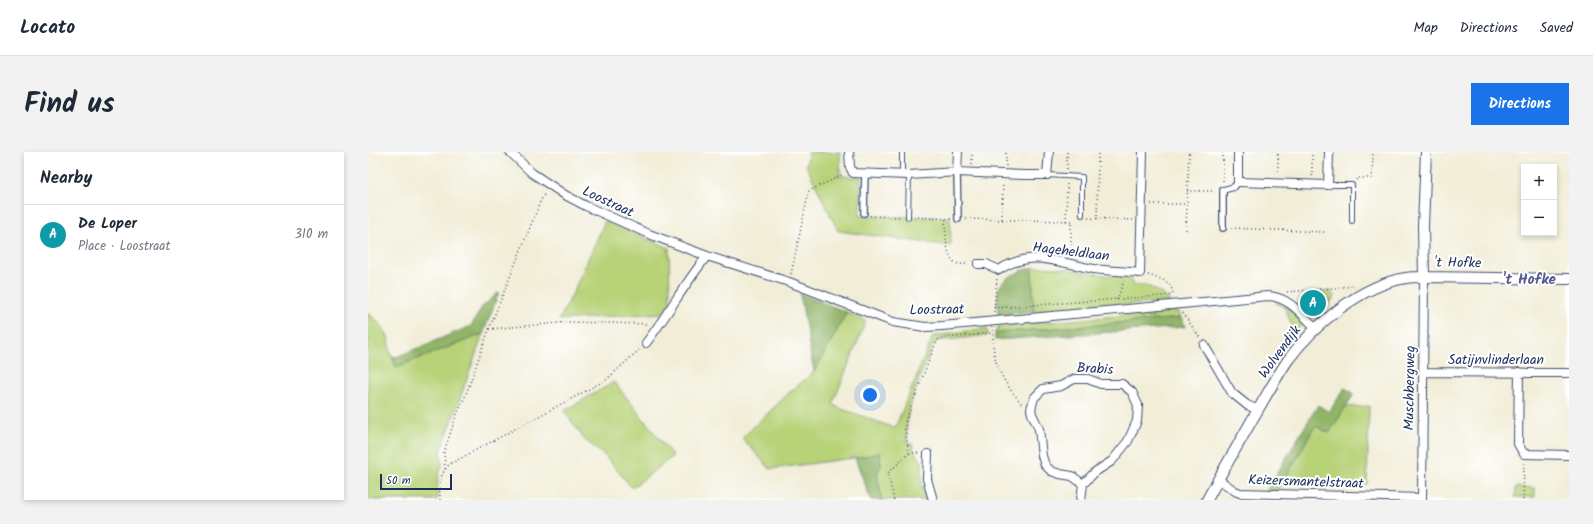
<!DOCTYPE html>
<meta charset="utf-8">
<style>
:root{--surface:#fff;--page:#f2f2f3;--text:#1f2937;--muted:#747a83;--line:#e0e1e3;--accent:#1a73e8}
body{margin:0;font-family:Kalam,sans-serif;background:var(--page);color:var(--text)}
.controls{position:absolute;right:12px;top:12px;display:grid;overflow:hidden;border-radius:0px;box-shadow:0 2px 6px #0003}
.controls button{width:36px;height:36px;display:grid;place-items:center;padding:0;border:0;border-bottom:1px solid var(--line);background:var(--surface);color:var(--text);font:20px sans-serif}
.scale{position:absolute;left:12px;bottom:10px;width:72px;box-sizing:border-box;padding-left:4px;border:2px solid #1b2f5e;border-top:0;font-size:11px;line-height:14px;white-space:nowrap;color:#1b2f5e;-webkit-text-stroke:3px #fff;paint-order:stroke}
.you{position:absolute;left:502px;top:243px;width:14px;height:14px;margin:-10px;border:3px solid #fff;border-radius:50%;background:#1a73e8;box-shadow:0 0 0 6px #1a73e833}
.badge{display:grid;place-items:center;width:26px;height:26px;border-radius:50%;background:var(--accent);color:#fff;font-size:13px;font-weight:700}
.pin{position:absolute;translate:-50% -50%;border:2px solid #fff;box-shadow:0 1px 4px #0006}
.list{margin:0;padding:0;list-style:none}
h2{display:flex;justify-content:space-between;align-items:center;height:52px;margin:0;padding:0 16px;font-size:17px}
h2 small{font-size:13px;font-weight:400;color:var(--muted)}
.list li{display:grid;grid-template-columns:26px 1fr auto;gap:12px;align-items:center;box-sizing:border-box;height:60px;padding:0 16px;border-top:1px solid var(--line)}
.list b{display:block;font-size:15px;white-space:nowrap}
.list p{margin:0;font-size:13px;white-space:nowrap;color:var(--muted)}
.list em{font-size:13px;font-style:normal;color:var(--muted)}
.map{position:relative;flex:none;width:1201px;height:348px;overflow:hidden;border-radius:0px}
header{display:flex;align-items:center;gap:24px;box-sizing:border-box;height:56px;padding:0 20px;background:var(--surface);border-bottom:1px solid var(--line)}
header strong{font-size:19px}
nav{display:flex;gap:22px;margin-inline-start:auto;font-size:14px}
.intro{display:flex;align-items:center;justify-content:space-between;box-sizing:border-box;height:96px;padding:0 24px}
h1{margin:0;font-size:28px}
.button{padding:10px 18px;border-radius:0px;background:var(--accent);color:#fff;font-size:14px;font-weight:700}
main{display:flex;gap:24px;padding:0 24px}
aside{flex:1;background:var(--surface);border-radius:0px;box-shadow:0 2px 6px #0003}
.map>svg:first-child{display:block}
.green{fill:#b7d277;stroke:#69806a}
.forest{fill:#91b468;stroke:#567263}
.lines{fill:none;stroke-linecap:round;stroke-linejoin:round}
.service-casing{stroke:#3b4c70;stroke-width:6}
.pedestrian-casing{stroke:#3b4c70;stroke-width:8}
.minor-casing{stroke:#3b4c70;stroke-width:10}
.tertiary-casing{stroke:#3b4c70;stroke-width:12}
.path{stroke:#3b4c70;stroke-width:1.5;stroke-dasharray:1 3;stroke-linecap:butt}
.service{stroke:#fff;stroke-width:4}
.pedestrian{stroke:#fff;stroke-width:5.5}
.minor{stroke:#fff;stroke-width:8}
.tertiary{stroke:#fff;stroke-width:10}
.labels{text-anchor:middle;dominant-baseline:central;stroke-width:4;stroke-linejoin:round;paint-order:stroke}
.street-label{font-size:14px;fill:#1b2f5e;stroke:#fff}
.neighbourhood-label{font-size:15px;font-weight:bold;fill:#58598f;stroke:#fff}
</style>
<header>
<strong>Locato</strong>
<nav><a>Map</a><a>Directions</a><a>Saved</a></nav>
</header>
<div class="intro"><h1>Find us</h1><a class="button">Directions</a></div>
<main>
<aside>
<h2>Nearby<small></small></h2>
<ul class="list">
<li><span class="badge" style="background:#0f9aa8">A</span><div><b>De Loper</b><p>Place · Loostraat</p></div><em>310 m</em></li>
</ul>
</aside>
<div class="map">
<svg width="1201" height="348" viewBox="0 0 1201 348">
<rect width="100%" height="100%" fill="#fff"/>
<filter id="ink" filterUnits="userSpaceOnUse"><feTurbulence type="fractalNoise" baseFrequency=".025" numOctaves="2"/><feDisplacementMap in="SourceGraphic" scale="8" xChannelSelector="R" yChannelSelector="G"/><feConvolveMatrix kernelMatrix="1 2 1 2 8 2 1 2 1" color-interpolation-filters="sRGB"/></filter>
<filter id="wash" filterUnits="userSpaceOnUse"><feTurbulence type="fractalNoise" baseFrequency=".012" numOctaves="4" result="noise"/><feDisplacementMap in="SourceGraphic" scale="16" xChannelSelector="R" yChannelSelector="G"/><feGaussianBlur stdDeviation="0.9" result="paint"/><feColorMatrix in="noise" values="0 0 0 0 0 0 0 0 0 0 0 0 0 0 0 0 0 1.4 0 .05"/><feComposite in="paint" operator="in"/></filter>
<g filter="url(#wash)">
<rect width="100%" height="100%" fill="#f1edd7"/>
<!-- green -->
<path class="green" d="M 441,0 L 472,0 L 472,24 L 493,25 L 492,64 L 582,66 L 583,94 L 470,79 L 438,13 Z
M 237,69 L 301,96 L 302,151 L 294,161 L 191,168 L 204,143 Z
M 672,115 L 693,116 L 762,127 L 765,133 C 768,133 772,133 775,133 C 784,135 798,143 802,150 L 733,154 L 666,160 L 664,116 Z
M 963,139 L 967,146 L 947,160 L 942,160 L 933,151 L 940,141 Z
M 908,150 L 922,157 L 936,170 L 927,181 L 917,156 L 908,151 Z
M 809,159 L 813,166 L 627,181 L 631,174 Z
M 479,160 L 498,169 L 465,251 L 467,254 L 474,257 L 527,276 L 565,184 L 619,176 L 620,183 L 569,189 L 565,193 C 554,222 533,260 540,292 L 544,292 L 547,300 L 554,310 L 554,335 L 558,348 L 514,348 L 509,322 L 513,313 L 512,301 L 500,304 L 402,317 L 374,286 L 423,239 L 446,220 Z
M 0,161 L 13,173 L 20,184 L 22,200 L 28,215 L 115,182 L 73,299 L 74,314 L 70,325 L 69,348 L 0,348 Z
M 246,230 L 305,304 L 264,336 L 238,305 L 217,288 L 196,259 Z
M 978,254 L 988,255 L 1001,254 L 999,332 L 916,329 L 947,274 L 961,280 Z
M 1148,335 L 1167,336 L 1167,345 L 1147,345 Z"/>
<!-- forest -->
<path class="forest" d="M 664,116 L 666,160 L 630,163 C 630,155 628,145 631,137 C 634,126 653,118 664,116 Z
M 131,140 L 115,182 L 28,215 L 24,204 L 28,205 L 103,174 L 114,155 Z
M 432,142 L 479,160 L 446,220 Z
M 813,166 L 817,175 L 627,188 L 627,181 Z
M 977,236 L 986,242 L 961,281 L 947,274 L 909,341 L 897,341 L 950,253 L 961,260 Z
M 512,301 L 513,313 L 509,322 L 514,348 L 503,348 L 487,306 Z"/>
</g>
<g filter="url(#ink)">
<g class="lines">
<defs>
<path id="service" d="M 534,22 L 534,0
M 679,23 L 714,25 L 714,63
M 960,33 L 984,33 L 984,69
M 540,65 L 541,23"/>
<path id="pedestrian" d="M 589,20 L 590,67
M 496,61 L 497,21
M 855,76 L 855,38 L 866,35 L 870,30"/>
<path id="minor" d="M 142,0 L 164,21 L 197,43 L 218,54 L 281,82 L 339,104 L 421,130 L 525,170 L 557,175 L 574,174 L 900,144 C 921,145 933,162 948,176
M 481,0 L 482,15 L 485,21 L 541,23 L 589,20
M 590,0 L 589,20 L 657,23 L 679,23 L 681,0
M 870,0 L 870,30 L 960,33 L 961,0
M 610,112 L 618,112 L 631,118 C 664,96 691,111 726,117 C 741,119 757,119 772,121 L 775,0
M 278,191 C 300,162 317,131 339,104
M 836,193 L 864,241 L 879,253 L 890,258
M 1056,220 L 1201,221
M 1151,220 L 1150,292 L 1156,302 L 1201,303
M 560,302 L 559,327 L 565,348
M 850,327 L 867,339 L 872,341 L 1054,346
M 713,348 L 715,332 L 727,320 L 744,309 L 760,289 L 769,269 L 770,253 L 764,240 L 754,232 L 733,232 L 720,227 L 706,227 L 693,234 L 675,237 L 666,246 L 663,257 L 664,262 L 671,277 L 674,304 L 677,313 L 683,319 L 692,322 L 704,324 L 715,332
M 1054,348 L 1056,125"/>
<path id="tertiary" d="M 1056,125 L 1055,74 L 1058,0
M 839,348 C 853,321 869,295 884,268 C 896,248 907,227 920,208 C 946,173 993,133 1038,126 C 1044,125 1050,125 1056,125 L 1201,127"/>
</defs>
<!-- service casing -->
<use href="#service" class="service-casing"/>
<!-- pedestrian casing -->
<use href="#pedestrian" class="pedestrian-casing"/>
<!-- minor casing -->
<use href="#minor" class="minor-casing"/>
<!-- tertiary casing -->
<use href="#tertiary" class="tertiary-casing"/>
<!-- path -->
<path class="path" d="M 855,0 L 855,30
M 604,12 L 604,0
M 638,14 L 638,0
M 699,17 L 699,0
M 910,23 L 910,0
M 944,24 L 944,0
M 988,28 L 989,26 L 1004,26 L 1005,0
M 819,39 L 847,39
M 783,52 L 819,52
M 502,64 L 533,65
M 546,65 L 583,67
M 720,66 L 766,68
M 577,67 C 578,78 577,106 588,111 C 592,113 596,112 601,112
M 598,67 L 703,69 L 703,102
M 634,67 L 635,31
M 729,67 L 730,0
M 698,69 L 699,31
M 863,76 L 956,80
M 818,78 L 821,0
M 423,122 L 441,39 L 476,22
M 780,123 L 795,128 L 803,134 L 805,142
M 919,140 L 987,134
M 749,148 L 756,129
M 626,156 L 805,143
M 626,160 L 629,126
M 815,161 L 832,186
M 121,177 L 202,170 L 280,172
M 625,178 C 623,210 634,229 655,253
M 541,301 L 552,301
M 77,317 L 76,300 L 88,264 L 97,245 L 121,177 L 173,48 L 177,41
M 72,348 C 71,334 71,322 82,312 L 238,228 L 271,198
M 526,348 L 520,322 L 521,320 L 541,301 L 537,277 L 538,268 L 567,193 L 570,188 L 574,186 L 625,181
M 1155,348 L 1156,310"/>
<!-- service -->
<use href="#service" class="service"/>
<!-- pedestrian -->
<use href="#pedestrian" class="pedestrian"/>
<!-- minor -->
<use href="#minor" class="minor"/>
<!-- tertiary -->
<use href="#tertiary" class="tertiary"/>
</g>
</g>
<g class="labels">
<!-- street labels -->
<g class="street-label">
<text transform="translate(240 50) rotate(25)">Loostraat</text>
<text transform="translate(703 100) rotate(7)">Hageheldlaan</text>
<text transform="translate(1090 111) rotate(1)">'t Hofke</text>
<text transform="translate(569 158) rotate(-1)">Loostraat</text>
<text transform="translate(912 200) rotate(-54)">Wolvendijk</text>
<text x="1128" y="208">Satijnvlinderlaan</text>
<text transform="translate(727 217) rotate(3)">Brabis</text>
<text transform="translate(1042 236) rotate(-89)">Muschbergweg</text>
<text transform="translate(938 330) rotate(2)">Keizersmantelstraat</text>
</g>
<!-- neighbourhood labels -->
<g class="neighbourhood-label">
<text x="1161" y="128">'t Hofke</text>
</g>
</g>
</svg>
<div class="controls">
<button>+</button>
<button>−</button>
</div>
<div class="scale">50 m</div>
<div class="you"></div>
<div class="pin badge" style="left:945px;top:151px;background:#0f9aa8">A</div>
</div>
</main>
